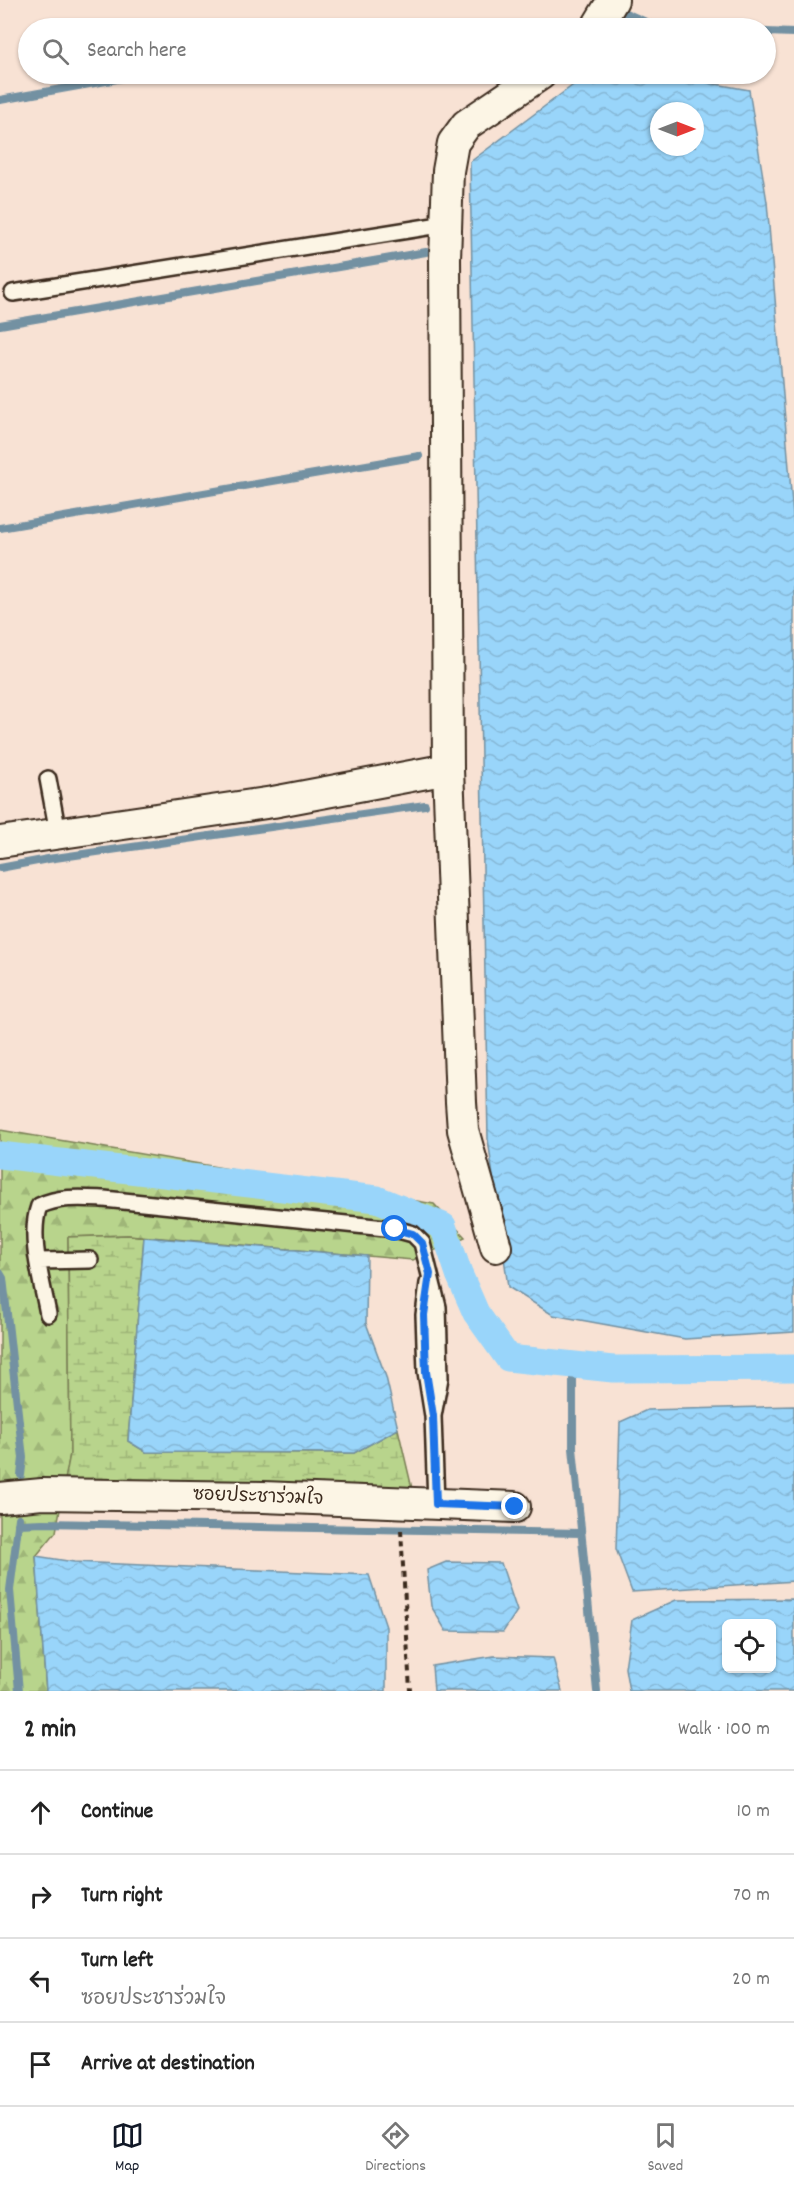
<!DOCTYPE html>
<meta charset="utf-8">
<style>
:root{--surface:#fff;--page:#f2f2f2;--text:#222;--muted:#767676;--line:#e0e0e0;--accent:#111827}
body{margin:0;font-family:Dekko,"Playpen Sans Thai",sans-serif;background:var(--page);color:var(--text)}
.controls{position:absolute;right:18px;bottom:18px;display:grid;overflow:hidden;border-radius:9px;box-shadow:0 2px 4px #0004}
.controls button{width:54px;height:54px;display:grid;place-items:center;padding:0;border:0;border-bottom:2px solid var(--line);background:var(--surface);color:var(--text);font:30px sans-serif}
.compass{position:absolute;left:650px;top:102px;width:54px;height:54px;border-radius:50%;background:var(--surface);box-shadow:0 2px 4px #0004;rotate:90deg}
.stop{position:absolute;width:18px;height:18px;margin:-14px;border:4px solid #1a73e8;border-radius:50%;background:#fff}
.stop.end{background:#1a73e8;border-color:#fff;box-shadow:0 2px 6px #0008}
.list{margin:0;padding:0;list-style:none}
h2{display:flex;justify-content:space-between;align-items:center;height:78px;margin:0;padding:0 24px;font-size:26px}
h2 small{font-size:20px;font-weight:400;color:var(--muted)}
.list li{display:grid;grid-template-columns:39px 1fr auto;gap:18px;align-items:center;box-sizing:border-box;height:84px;padding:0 24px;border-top:2px solid var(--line)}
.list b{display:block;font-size:22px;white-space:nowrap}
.list p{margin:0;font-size:20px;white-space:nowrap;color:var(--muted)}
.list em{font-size:20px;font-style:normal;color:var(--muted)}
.icon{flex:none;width:33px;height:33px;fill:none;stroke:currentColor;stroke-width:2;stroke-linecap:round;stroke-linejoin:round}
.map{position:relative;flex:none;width:794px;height:1691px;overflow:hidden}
.search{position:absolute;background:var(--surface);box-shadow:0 2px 4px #0004;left:18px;right:18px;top:18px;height:66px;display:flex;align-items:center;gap:15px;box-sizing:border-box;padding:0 21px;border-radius:33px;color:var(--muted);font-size:22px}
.sheet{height:414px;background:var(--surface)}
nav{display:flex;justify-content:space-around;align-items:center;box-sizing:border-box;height:84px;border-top:2px solid var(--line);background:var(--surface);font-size:16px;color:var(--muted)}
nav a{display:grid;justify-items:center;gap:3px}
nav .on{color:var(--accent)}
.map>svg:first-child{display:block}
.forest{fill:url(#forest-firs);stroke:#7a7f55;stroke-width:1.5}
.wetland{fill:url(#wetland-marsh);stroke:#7a7f55;stroke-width:1.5}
.water{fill:url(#water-waves);stroke:#7391a2;stroke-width:1.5;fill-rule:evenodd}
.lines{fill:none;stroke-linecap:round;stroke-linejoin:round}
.stream{stroke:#7391a2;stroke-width:8}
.canal{stroke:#99d5fa;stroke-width:27}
.service-casing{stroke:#3b2a1e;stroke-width:20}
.minor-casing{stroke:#3b2a1e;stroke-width:34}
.path{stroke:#3b2a1e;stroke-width:4;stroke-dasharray:6 4.5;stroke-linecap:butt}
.service{stroke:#fcf5e5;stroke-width:15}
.minor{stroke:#fcf5e5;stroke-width:30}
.route{stroke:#1a73e8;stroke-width:8}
.labels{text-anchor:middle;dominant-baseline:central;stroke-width:4.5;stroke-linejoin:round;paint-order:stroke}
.street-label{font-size:18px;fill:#3b2a1e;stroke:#fcf5e5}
</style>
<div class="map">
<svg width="794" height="1691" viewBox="0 0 794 1691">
<defs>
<pattern id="forest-firs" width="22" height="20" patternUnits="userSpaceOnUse" patternTransform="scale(1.5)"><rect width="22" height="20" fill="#b8d48c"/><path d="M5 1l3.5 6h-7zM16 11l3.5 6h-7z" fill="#9fb678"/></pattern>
<pattern id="wetland-marsh" width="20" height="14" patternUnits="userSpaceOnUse" patternTransform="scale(1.5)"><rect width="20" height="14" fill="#b8d48c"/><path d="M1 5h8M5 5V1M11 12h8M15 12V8" fill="none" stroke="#9fb678"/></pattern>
<pattern id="water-waves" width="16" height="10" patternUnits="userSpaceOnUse" patternTransform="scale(1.5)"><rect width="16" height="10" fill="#99d5fa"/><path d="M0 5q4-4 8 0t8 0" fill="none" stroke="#85b7d6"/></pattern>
</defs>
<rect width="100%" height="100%" fill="#f8e2d4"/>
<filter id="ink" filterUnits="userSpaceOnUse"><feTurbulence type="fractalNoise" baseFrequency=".0167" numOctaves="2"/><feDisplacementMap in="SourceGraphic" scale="12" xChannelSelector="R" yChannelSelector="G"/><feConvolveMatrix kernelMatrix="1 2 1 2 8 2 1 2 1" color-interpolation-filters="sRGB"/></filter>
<g filter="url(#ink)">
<!-- forest -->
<path class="forest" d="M 0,1130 L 434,1204 L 465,1237 L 413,1260 L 128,1235 L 68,1237 L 70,1454 L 56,1532 L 36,1556 L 46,1691 L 0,1691 Z"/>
<!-- wetland -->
<path class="wetland" d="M 128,1235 L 144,1237 L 128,1441 L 146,1452 L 354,1453 L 398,1429 L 414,1497 L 64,1485 L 70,1454 L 68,1237 Z"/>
<!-- water -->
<path class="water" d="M 588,74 L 659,74 L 749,90 L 767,202 L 794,528 L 794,1332 L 685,1339 L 553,1315 L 508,1287 L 488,1139 L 470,162 ZM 659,111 L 695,111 L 695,147 L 659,147 Z
M 144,1237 L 367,1256 L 366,1323 L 386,1377 L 398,1429 L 354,1453 L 146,1452 L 128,1441 Z
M 794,1406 L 794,1581 L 632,1592 L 616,1549 L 620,1422 L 647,1410 Z
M 36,1556 L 74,1562 L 369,1575 L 386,1627 L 386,1691 L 46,1691 Z
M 446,1562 L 501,1563 L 517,1611 L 503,1632 L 446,1631 L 431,1606 L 427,1570 Z
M 794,1599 L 794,1691 L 629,1691 L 625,1668 L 632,1620 L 676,1600 ZM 726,1624 L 772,1624 L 772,1668 L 726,1668 Z
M 494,1656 L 553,1658 L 562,1691 L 434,1691 L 432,1666 Z"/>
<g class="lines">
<!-- stream -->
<path class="stream" d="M 616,9 L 655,26 L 700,28
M 766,32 L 794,33
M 0,100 L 145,74
M 0,325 L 426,252
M 0,528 L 419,456
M 0,868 L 48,859 L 425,805
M 0,1273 L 3,1278 L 23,1458 L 21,1475
M 573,1365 L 573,1448 L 597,1691
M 19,1518 L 10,1590 L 19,1691
M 18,1524 L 43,1523 L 581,1533"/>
<!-- canal -->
<path class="canal" d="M 0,1155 L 377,1199 L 443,1226 L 459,1274 L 476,1313 L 508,1358 L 613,1369 L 794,1368"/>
<defs>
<path id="service" d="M 13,293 L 446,224
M 48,779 L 58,833
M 39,1261 L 90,1260
M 428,1283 L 424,1315 L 426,1372 L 433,1416 L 436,1504
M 48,1314 C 42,1281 28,1237 39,1206 C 60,1196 82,1198 104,1199 L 395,1229 L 413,1234 L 422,1243 L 438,1307 L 440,1378 L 433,1416"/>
<path id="minor" d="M 596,28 L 613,0
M 0,842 L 273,802 L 448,769
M 496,1247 L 463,1130 L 461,1102 L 448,769 L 445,259 L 448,171 L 453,143 L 466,125 L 541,74
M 0,1498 L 42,1494 L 263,1497 L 515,1507"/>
</defs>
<!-- service casing -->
<use href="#service" class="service-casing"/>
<!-- minor casing -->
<use href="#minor" class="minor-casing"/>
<!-- path -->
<path class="path" d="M 401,1530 L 410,1691"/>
<!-- service -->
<use href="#service" class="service"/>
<!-- minor -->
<use href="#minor" class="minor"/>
</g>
</g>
<g class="lines" filter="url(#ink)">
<!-- route -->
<path class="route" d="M 395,1229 L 413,1234 L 422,1243 L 430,1274 L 424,1315 L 426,1372 L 433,1416 L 436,1504 L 515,1507"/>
</g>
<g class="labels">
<!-- street labels -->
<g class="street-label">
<text transform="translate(258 1498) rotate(2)">ซอยประชาร่วมใจ</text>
</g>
</g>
</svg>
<div class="controls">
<button><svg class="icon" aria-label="locate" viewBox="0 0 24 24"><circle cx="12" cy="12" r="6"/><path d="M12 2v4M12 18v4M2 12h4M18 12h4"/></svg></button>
</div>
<svg class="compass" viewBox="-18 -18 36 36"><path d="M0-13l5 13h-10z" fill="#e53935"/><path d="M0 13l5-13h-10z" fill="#767676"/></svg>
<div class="stop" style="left:395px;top:1229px"></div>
<div class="stop end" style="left:515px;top:1507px"></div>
<div class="search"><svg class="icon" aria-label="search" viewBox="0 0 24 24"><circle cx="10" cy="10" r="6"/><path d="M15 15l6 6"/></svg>Search here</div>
</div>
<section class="sheet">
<h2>2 min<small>Walk · 100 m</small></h2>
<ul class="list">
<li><svg class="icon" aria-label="ahead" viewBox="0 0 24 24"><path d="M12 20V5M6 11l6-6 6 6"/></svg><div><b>Continue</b></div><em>10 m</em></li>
<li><svg class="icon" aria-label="right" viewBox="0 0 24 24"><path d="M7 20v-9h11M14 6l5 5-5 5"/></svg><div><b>Turn right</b></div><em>70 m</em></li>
<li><svg class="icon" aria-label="left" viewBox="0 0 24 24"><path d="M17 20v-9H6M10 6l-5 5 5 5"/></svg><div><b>Turn left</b><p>ซอยประชาร่วมใจ</p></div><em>20 m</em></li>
<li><svg class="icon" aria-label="arrive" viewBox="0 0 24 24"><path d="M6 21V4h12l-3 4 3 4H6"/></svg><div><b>Arrive at destination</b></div></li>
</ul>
</section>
<nav>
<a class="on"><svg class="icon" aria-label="map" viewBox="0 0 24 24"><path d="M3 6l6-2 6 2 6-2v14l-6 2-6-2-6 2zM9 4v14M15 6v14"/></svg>Map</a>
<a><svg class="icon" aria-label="directions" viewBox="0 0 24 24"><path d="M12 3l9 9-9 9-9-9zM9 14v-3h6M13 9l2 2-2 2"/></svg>Directions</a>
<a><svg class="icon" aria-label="saved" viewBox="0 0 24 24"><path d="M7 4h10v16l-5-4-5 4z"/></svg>Saved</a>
</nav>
